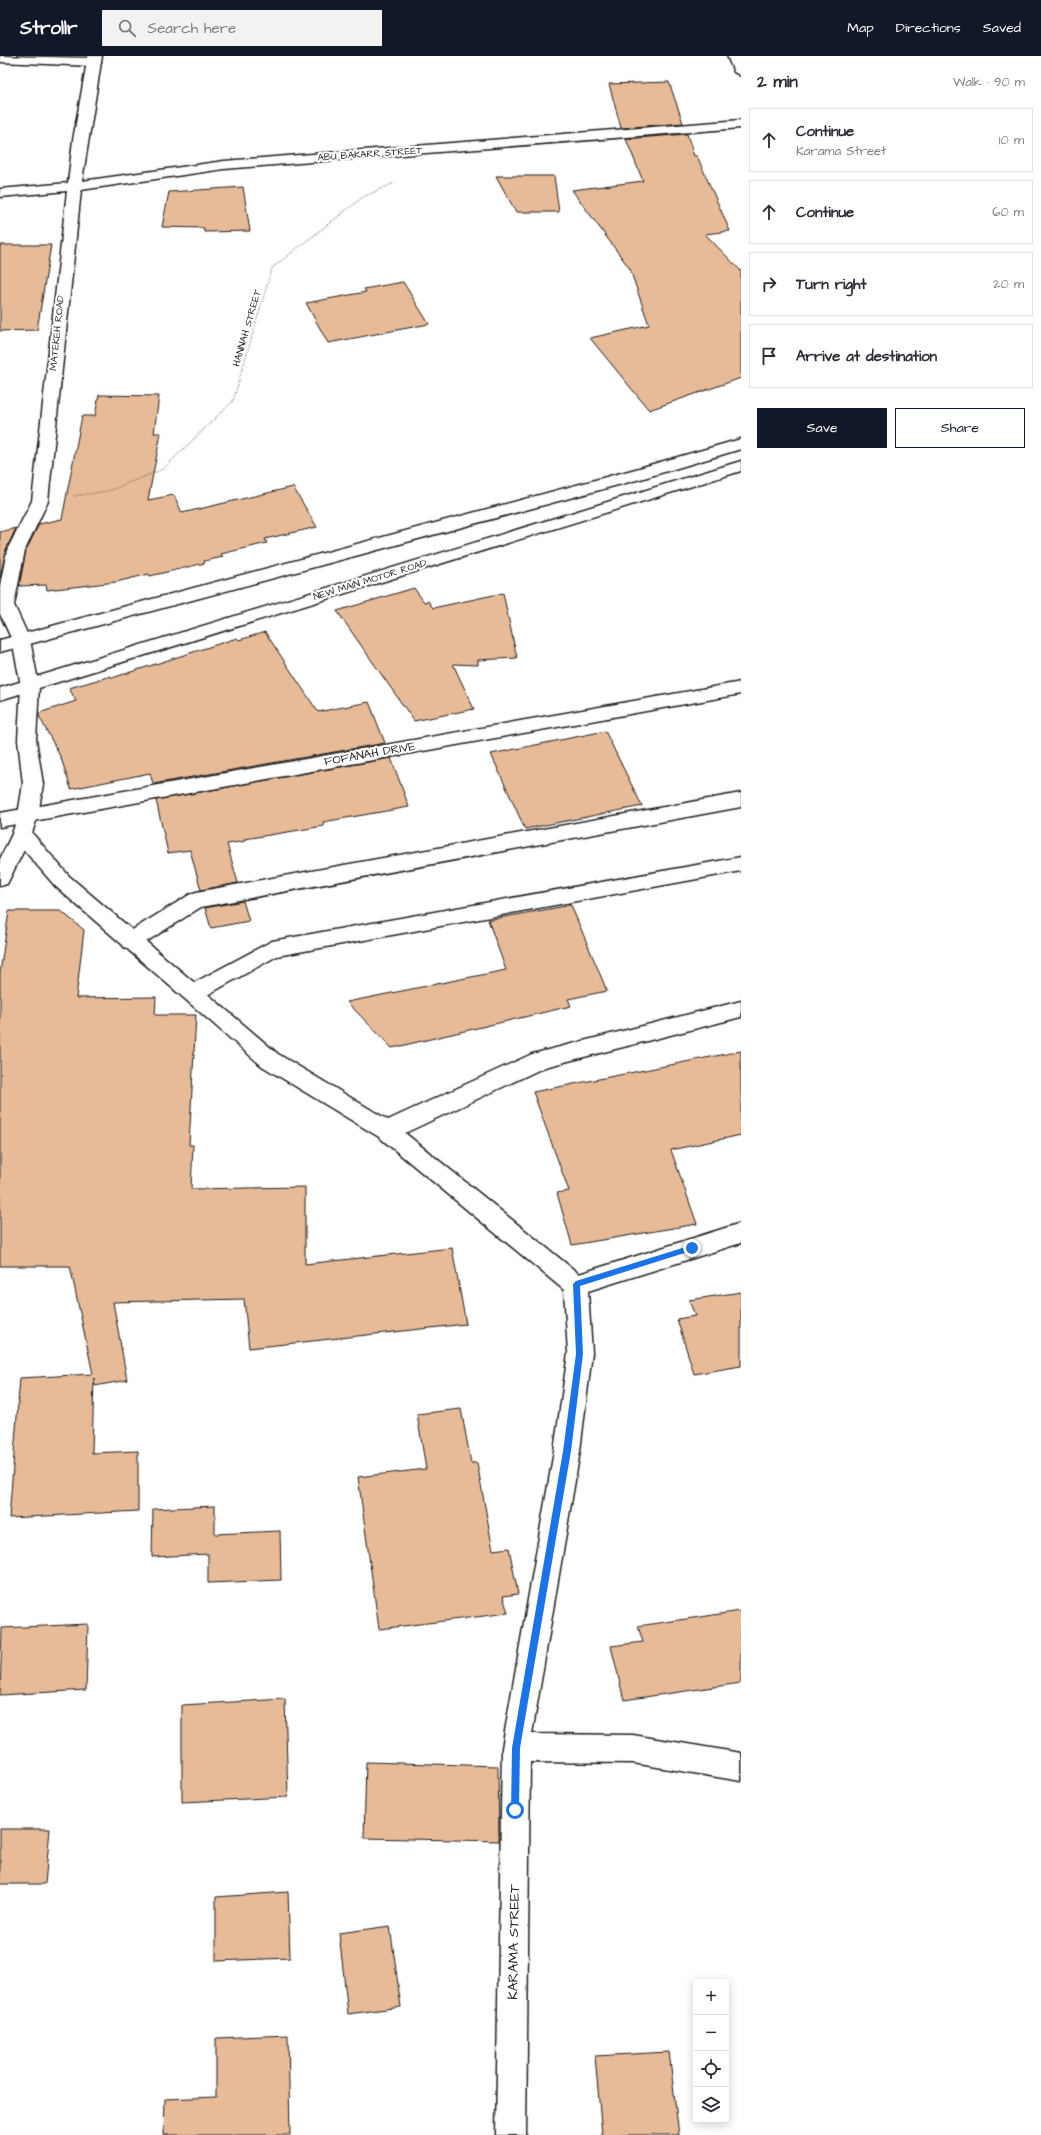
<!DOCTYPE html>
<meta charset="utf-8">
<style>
:root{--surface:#fff;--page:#f2f2f3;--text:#2b2b33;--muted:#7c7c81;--line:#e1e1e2;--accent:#111827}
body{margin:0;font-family:"Architects Daughter",sans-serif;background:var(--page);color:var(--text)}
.controls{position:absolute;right:12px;bottom:12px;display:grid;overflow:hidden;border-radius:0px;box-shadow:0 2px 10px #0003}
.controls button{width:36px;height:36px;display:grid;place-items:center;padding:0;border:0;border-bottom:1px solid var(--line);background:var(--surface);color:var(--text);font:20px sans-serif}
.stop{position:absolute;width:12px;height:12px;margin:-9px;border:3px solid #1a73e8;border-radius:50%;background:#fff}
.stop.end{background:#1a73e8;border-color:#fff;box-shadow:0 1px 4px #0008}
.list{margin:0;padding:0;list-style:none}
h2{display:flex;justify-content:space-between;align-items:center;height:52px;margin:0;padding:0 16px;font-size:17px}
h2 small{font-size:13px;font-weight:400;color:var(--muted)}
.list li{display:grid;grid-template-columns:26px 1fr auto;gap:12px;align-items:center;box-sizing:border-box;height:64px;margin:0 8px 8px;padding:0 8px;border:1px solid var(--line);border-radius:0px}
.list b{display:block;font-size:15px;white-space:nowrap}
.list p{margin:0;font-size:13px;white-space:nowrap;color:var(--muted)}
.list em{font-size:13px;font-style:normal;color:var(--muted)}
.actions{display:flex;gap:8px;padding:12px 16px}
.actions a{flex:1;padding:9px 0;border:1px solid var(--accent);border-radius:0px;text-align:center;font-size:14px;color:var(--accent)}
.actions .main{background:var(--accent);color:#fff}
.icon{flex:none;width:22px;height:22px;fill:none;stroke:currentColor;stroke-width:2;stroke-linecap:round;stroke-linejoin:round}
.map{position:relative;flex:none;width:741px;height:2079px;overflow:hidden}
header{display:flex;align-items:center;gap:24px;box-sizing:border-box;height:56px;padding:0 20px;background:var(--accent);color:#fff}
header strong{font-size:19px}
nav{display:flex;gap:22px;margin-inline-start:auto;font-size:14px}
.search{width:280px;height:36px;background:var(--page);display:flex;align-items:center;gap:10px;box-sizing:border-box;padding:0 14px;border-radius:0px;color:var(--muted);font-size:15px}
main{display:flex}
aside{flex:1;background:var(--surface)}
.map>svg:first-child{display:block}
.building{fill:#e8bb98;stroke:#1c1c1c}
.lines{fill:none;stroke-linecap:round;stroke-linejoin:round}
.service-casing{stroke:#1c1c1c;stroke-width:3}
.minor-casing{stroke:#1c1c1c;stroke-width:3}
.tertiary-casing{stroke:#1c1c1c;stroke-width:3}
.trunk-casing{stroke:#1c1c1c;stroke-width:3}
.path{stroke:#1c1c1c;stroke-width:1.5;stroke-dasharray:0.5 2;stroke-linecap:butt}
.service{fill:#fff;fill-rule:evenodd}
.minor{fill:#fff;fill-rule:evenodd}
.tertiary{fill:#fff;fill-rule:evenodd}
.trunk{fill:#fff;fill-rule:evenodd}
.route{fill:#1a73e8}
.labels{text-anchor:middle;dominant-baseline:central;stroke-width:4;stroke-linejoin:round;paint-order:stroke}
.far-street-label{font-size:10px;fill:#1c1c1c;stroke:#fff}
.street-label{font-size:12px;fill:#1c1c1c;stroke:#fff}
.near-street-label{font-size:14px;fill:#1c1c1c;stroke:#fff}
</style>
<header>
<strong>Strollr</strong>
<div class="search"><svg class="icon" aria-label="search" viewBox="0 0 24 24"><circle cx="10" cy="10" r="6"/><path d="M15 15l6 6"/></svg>Search here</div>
<nav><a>Map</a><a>Directions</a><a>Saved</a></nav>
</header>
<main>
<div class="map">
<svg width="741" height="2079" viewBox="0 0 741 2079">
<rect width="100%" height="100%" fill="#fff"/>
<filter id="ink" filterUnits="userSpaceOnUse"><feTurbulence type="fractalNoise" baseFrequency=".025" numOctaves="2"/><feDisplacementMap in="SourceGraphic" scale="8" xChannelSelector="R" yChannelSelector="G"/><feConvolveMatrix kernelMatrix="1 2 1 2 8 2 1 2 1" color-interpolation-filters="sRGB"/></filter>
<g filter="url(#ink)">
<!-- building -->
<path class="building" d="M 669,26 L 683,67 L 621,72 L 609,28 Z
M 687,78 L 694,100 L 697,100 L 730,175 L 705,178 L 741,215 L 741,322 L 649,354 L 590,282 L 649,269 L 630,213 L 572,134 L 643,125 L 626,83 Z
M 496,120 L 554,120 L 559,156 L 516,156 Z
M 243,131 L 250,175 L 204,176 L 204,172 L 162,171 L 169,136 Z
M 0,189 L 51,189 L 37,274 L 0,275 Z
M 403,226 L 429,268 L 328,287 L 306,247 L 366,236 L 364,233 Z
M 99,339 L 159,340 L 154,377 L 161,377 L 148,444 L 174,439 L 182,457 L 293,431 L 317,471 L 265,483 L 267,487 L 221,498 L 223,501 L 204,505 L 205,507 L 150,520 L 149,518 L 116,526 L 47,534 L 46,529 L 19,530 L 26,494 L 39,468 L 62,463 L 82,360 L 95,360 Z
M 16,472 L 6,494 L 0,522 L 0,476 Z
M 414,532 L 424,546 L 428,545 L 433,552 L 503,537 L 517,602 L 478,604 L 478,609 L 453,608 L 474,653 L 414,665 L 337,555 Z
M 265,576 L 318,656 L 369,646 L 385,687 L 153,728 L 150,717 L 71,733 L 61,702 L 39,660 L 39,657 L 76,645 L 69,632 L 111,620 L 112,622 L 237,582 L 239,584 Z
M 605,675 L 642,750 L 525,773 L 491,698 Z
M 391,702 L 409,751 L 323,766 L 324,770 L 245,783 L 245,785 L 227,788 L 238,827 L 201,834 L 190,794 L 168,797 L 156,744 Z
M 243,845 L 249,865 L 211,872 L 205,852 Z
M 571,849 L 607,935 L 568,943 L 571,950 L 392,992 L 347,946 L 506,914 L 488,864 Z
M 9,855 L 61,855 L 84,874 L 76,942 L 156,941 L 155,959 L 196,959 L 189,1089 L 193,1089 L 191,1133 L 305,1131 L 305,1208 L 452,1192 L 466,1268 L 249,1292 L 244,1243 L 113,1246 L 127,1324 L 95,1330 L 94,1322 L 92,1397 L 138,1395 L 138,1455 L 9,1462 L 20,1322 L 93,1318 L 70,1210 L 0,1210 L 0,917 Z
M 741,995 L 741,1079 L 671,1094 L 697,1168 L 572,1189 L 557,1137 L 569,1135 L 533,1036 Z
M 741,1236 L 741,1310 L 694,1318 L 677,1263 L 695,1260 L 689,1244 Z
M 461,1353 L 471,1407 L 477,1407 L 493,1494 L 509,1492 L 518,1538 L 503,1540 L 508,1557 L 379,1573 L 358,1421 L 426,1413 L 417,1358 Z
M 215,1450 L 215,1478 L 280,1475 L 281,1524 L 208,1527 L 208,1498 L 152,1501 L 153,1453 Z
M 741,1555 L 741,1627 L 624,1644 L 611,1590 L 643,1586 L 638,1570 Z
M 88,1568 L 86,1634 L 0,1639 L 2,1572 Z
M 285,1643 L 288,1741 L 182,1746 L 182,1649 Z
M 366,1706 L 498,1710 L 499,1785 L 364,1782 Z
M 0,1773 L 50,1773 L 45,1828 L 0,1828 Z
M 288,1836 L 290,1902 L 216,1905 L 216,1841 Z
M 390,1870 L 401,1951 L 348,1958 L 339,1877 Z
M 288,1979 L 290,2079 L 164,2079 L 165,2043 L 216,2041 L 216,1982 Z
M 669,1996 L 679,2079 L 602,2079 L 595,2000 Z"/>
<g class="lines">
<defs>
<path id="service" d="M 741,737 L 741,751 L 201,851 L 138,891 L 131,893 L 124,891 L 121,885 L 124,879 L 189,839 L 196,836 Z
M 741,801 L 741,815 L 277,900 L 200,943 L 193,945 L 186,943 L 182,937 L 186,931 L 272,885 Z"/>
<path id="minor" d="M 0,0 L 93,2 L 100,6 L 93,10 L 0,6 Z
M 727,0 L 741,0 L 741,20 L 734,16 Z
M 30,624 L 37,626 L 39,630 L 36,684 L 43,728 L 38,759 L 32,777 L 69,820 L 278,998 L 388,1064 L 532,998 L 741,945 L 741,961 L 545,1011 L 405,1077 L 579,1218 L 741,1167 L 741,1187 L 588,1235 L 592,1297 L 580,1395 L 532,1678 L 633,1679 L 741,1697 L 741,1725 L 633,1707 L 530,1706 L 526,2079 L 496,2079 L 502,1692 L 554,1395 L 568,1297 L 564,1234 L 379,1081 L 262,1010 L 55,830 L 24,794 L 7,828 L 0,830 L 0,803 L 12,778 L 18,759 L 23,728 L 18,684 L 21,630 L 23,626 Z"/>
<path id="tertiary" d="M 88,0 L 102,0 L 82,125 L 224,105 L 741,64 L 741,72 L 224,113 L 81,134 L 48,445 L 25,494 L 14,549 L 30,584 L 39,630 L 37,634 L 30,636 L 23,634 L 21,630 L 12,584 L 0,558 L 0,530 L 7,494 L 32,445 L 67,135 L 0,141 L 0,133 L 68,127 L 73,84 Z
M 741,626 L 741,638 L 0,771 L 0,757 Z"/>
<path id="trunk" d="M 741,383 L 741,393 L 644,422 L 0,596 L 0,584 L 632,414 Z
M 741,405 L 741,415 L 0,644 L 0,632 Z"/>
</defs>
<!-- service casing -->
<use href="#service" class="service-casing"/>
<!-- minor casing -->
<use href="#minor" class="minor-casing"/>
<!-- tertiary casing -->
<use href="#tertiary" class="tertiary-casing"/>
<!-- trunk casing -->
<use href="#trunk" class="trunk-casing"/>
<!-- path -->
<path class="path" d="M 74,440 L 108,435 L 163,413 L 233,345 L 272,212 L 363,141 L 394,127"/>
<!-- service -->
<use href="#service" class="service"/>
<!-- minor -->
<use href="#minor" class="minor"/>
<!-- tertiary -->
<use href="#tertiary" class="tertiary"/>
<!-- trunk -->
<use href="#trunk" class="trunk"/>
</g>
</g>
<!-- route -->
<path class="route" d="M 692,1189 L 694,1190 L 694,1194 L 580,1230 L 583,1298 L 571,1395 L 520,1692 L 519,1754 L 515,1758 L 511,1754 L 512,1692 L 563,1395 L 576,1298 L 573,1228 L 576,1225 Z"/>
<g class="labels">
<!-- far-street labels -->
<g class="far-street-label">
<text transform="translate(370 98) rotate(-4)">ABU BAKARR STREET</text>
<text transform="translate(247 272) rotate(-74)">HANNAH STREET</text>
<text transform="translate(57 277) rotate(-84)">MATEKEH ROAD</text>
<text transform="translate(370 524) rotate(-17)">NEW MAIN MOTOR ROAD</text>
</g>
<!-- street labels -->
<g class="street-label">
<text transform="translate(370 698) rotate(-10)">FOFANAH DRIVE</text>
</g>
<!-- near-street labels -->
<g class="near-street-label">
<text transform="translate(514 1886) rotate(-89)">KARAMA STREET</text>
</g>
</g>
</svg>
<div class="controls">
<button>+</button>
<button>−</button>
<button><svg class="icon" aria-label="locate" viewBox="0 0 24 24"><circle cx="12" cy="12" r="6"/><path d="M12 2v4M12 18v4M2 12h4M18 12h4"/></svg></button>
<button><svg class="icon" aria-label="layers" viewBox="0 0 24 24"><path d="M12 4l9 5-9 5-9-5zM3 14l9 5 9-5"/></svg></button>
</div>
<div class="stop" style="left:515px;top:1754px"></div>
<div class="stop end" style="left:692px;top:1192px"></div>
</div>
<aside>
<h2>2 min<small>Walk · 90 m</small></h2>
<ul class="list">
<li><svg class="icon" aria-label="ahead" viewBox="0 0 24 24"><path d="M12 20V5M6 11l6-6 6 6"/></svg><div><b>Continue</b><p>Karama Street</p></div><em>10 m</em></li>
<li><svg class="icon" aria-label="ahead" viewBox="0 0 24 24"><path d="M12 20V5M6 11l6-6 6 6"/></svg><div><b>Continue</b></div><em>60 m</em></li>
<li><svg class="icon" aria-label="right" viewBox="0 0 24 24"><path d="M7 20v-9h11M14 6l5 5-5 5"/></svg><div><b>Turn right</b></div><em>20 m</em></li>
<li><svg class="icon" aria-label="arrive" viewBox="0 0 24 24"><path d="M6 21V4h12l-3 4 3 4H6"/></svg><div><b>Arrive at destination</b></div></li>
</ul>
<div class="actions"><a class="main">Save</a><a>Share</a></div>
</aside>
</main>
